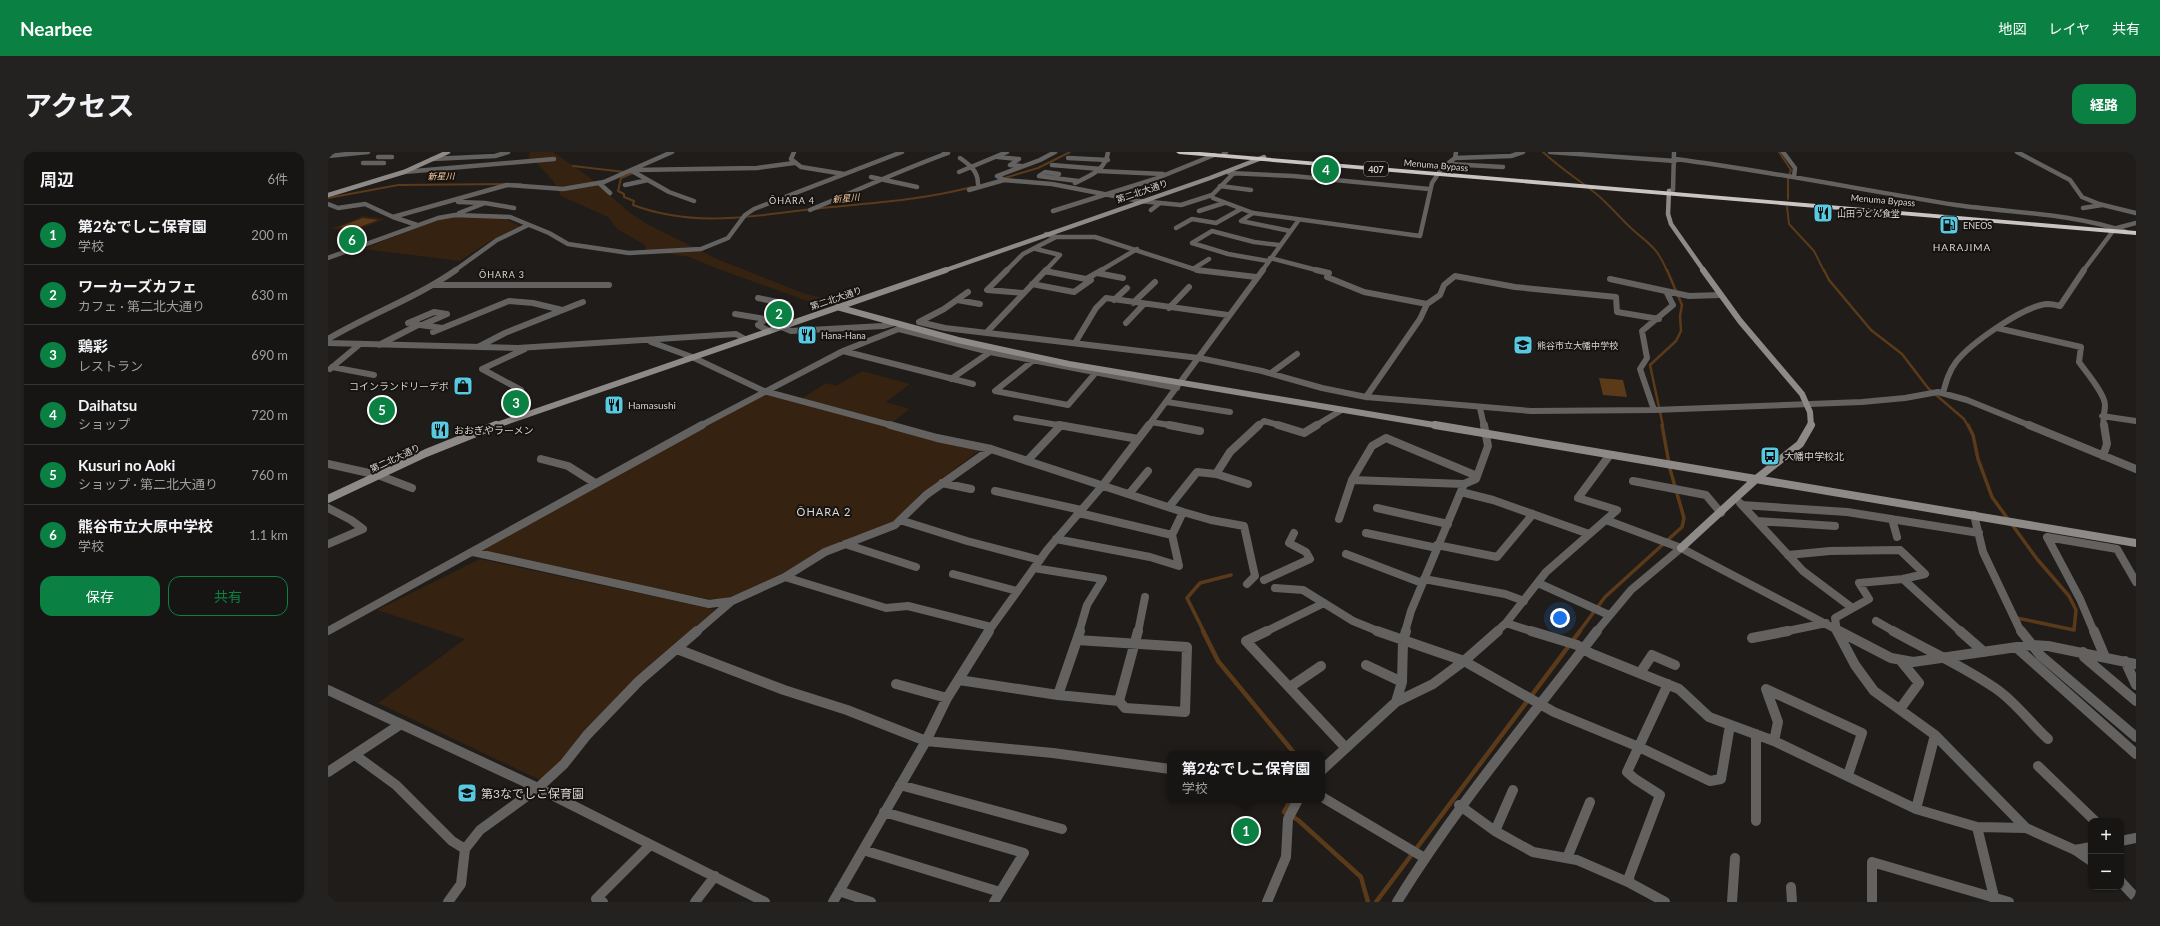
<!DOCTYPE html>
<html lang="ja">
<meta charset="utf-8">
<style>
:root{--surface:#171513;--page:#242221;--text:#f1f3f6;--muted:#9e9fa0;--line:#363433;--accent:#0b8043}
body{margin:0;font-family:Lato,"Noto Sans JP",sans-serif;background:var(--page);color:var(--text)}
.controls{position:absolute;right:12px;bottom:12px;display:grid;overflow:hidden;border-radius:8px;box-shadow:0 1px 3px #0004}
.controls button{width:36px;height:36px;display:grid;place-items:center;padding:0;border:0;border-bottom:1px solid var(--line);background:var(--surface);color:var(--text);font:20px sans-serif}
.you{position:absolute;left:1232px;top:466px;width:14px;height:14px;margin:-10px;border:3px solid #fff;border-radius:50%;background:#1a73e8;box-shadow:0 0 0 6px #1a73e833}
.badge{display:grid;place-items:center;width:26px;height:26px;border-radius:50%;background:var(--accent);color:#fff;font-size:13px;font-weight:700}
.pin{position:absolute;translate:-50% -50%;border:2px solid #fff;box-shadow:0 1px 4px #0006}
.popup{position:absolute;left:839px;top:599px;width:158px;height:52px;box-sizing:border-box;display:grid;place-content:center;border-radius:8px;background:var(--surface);filter:drop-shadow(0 1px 3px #0005);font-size:13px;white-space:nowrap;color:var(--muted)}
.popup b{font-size:15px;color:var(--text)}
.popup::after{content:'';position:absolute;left:50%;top:100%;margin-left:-8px;border:8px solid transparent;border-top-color:var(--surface)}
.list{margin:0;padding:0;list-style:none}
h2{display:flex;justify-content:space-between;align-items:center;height:52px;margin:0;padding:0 16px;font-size:17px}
h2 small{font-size:13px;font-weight:400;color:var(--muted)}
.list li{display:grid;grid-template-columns:26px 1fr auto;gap:12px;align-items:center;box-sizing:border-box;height:60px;padding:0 16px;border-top:1px solid var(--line)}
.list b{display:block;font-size:15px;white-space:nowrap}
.list p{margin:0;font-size:13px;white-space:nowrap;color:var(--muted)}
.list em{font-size:13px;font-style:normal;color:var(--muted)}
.actions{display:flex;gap:8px;padding:12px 16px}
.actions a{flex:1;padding:9px 0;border:1px solid var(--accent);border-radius:12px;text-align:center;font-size:14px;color:var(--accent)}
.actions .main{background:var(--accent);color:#fff}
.map{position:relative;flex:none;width:1808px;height:750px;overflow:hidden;border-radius:12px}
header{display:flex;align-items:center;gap:24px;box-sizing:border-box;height:56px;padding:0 20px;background:var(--accent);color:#fff}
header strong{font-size:19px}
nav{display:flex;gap:22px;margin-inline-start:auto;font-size:14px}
.intro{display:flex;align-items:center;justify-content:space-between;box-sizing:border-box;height:96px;padding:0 24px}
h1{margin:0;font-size:28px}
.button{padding:10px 18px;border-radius:12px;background:var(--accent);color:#fff;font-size:14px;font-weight:700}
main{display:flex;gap:24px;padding:0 24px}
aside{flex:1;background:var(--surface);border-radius:12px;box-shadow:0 1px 3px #0004}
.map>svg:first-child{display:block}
.green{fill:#352210}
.water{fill:#5b3a1a}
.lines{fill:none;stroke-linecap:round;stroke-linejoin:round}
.stream-far3{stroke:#5b3a1a;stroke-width:2}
.stream-far2{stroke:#5b3a1a;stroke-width:2.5}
.stream-far1{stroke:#5b3a1a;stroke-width:3.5}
.stream{stroke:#5b3a1a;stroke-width:4.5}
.street-far3{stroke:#646261;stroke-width:4.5}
.street-far2{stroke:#646261;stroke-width:6}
.street-far1{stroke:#646261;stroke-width:8}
.street{stroke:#646261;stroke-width:10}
.secondary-far2{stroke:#8d8a88;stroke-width:4.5}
.secondary-far1{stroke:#8d8a88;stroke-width:6}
.secondary{stroke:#8d8a88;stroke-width:8}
.highway{fill:#cac5c2;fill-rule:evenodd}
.labels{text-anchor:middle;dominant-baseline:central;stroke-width:4;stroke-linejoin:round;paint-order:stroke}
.far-street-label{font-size:9px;fill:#d6d4d2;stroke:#161310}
.shield{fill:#161310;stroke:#9c9a98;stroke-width:1}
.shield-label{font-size:9px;font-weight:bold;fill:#d6d4d2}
.far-water-label{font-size:9px;font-style:italic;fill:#f8caa0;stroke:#161310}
.far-neighbourhood-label{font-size:9px;letter-spacing:1px;fill:#dbd7d3;stroke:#161310}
.far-poi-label{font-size:9px;fill:#d6d4d2;stroke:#161310;text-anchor:start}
.far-quarter-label{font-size:10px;letter-spacing:1px;fill:#dbd7d3;stroke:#161310}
.poi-label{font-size:10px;fill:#d6d4d2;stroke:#161310;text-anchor:start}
.neighbourhood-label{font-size:11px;letter-spacing:1px;fill:#dbd7d3;stroke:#161310}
.near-poi-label{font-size:12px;fill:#d6d4d2;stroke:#161310;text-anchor:start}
</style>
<header>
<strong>Nearbee</strong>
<nav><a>地図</a><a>レイヤ</a><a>共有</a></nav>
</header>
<div class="intro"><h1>アクセス</h1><a class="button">経路</a></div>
<main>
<aside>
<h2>周辺<small>6件</small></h2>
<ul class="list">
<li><span class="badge">1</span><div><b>第2なでしこ保育園</b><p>学校</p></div><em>200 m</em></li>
<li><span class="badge">2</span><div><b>ワーカーズカフェ</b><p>カフェ · 第二北大通り</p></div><em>630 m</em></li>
<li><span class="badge">3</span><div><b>鶏彩</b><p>レストラン</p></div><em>690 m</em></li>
<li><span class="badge">4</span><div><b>Daihatsu</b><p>ショップ</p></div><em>720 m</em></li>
<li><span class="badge">5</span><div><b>Kusuri no Aoki</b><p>ショップ · 第二北大通り</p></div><em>760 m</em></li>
<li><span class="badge">6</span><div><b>熊谷市立大原中学校</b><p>学校</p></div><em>1.1 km</em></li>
</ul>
<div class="actions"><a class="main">保存</a><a>共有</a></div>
</aside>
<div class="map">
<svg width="1808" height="750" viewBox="0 0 1808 750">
<rect width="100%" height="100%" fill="#1f1c19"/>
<!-- green -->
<path class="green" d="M 202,0 L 225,0 L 261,25 L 301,60 L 319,72 L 389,107 L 475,141 L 509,150 L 496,155 L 390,117 L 361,105 L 318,98 L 317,93 L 289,77 L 280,65 L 233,44 L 225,29 L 210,12 L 200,6 Z
M 35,64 L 57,67 L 26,79 L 3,77 Z
M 116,65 L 175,66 L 192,74 L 162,89 L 132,109 L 35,97 Z
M 534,219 L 582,232 L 558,250 L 582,257 L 565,270 L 473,247 L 498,231 L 508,234 Z
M 436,241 L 652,298 L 592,343 L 565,370 L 406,444 L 384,448 L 150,399 Z
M 152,407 L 389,458 L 212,628 L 50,551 L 137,487 L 49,458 Z"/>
<!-- water -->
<path class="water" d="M 35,66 L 50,68 L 26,77 L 11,75 Z
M 1271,226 L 1295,228 L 1299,245 L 1275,243 Z"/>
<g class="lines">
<!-- stream-far3 -->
<path class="stream-far3" d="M 1215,0 C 1232,16 1248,26 1266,40 C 1280,51 1291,65 1304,77 C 1322,93 1329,95 1339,119
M 1451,0 L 1463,18 L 1460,25 L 1460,47
M 245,14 L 305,21 L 293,26 L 290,39 L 296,42 L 296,45 L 306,49 L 305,53 C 369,77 429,63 494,56 C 545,51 594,48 644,35
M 673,27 L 710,16 L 742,0
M 0,46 L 70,33 L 193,32
M 1459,55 L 1461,72 L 1486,99 L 1496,119"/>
<!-- stream-far2 -->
<path class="stream-far2" d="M 1496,118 L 1501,128 L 1543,178 L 1574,202 L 1600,236 L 1636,267 L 1640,274
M 1335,274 L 1322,213 L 1348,189 L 1353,179 L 1352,164 L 1354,153 L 1339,118"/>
<!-- stream-far1 -->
<path class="stream-far1" d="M 1640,273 L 1645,283 L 1650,307 L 1664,345 L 1709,407 L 1741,444 L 1748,458 L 1746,478 L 1689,466 L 1691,468
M 876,480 L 859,446 L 872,431 L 903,423
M 1251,480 L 1277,445 L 1354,375 L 1356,366 L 1342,317 L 1334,273"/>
<!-- stream -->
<path class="stream" d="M 875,479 L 890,509 L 967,602
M 963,648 L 956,660 L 970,668 L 1033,725 L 1040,750
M 1048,750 L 1252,479"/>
<!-- street-far3 -->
<path class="street-far3" d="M 466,0 L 463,7 L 473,15 L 516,22
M 1222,0 L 1347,9
M 1455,0 L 1467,16 L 1466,25
M 1689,0 L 1742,28 L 1754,45 L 1771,52 L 1808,61
M 896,1 L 898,0
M 0,4 L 40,0
M 50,5 L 64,5
M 670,5 L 691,7 L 682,13 L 693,14
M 632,6 C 642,13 650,19 650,32
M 740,6 L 780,8
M 1127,6 L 1183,4 L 1195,0
M 104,7 L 167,4 L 180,0
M 1347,7 C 1441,19 1534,38 1628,53 C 1685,61 1743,61 1798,80
M 35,11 L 56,11
M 1121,12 L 1175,15
M 724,13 L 773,17
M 307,18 L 429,16 L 466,11
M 304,19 L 341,40 L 366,49
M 770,19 L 835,22
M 76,20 L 226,7
M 631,20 L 679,0
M 717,20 L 731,22 L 726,26 L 711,24 Z
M 901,21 L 965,24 L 1101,37
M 905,22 L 884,43 L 885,46 L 925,61 L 1092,84 L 1104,31 L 1114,16 L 1127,6 L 1128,0
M 543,25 L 589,35
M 726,26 L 750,29
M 676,28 L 669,24 L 712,8 L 727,0
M 271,31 L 282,41
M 747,31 C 762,24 778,18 780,0
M 297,33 L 320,28
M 892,34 L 923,38
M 641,38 L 676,28 L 724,32 L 812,49 L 853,53 L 884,43
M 1341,39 L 1345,38 L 1346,0
M 130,50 L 157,51 L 131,61
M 157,51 L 186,56
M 0,52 L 10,56 L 37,52 L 65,65 L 89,73
M 1755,56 L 1774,53
M 482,58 C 528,39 573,18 620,1 L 616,0
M 823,58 L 832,51
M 725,59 L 827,27 L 886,3
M 871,59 L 896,51
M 925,61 L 913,69 L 962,79
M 65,65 L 179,33 L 235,37 L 276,30 L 344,0
M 848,76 L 864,67 L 888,71 L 913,57
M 1789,76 L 1808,71
M 718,82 L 728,85 L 767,85 L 872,119
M 708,97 L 732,103 L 717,119
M 0,106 L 110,66 L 127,63 L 182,65 L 221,81 L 240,92 L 301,101 L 373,97 L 400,86 L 417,63 L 426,57 L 574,0
M 942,106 L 992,119
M 940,109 L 900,102 L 864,91 L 884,79 L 926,90 L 951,93
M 865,117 L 881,107
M 126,119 L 169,88 L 200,73
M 678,119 L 695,102 L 728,85
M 772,119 L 809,97
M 934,119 L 970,69
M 1755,119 L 1785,79"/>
<!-- street-far2 -->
<path class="street-far2" d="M 679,118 L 659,138 L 695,141
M 869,118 L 928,125
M 988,118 L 1001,121 L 999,125 L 1036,140 L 1099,152
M 769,121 L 795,126
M 758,127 L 774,118
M 1282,127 L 1361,144 L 1393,143
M 704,132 L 746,140 L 763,128 L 717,119
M 106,133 L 281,133
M 430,146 L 459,152 L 430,173 L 441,179
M 629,148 L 652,152
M 786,148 L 799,136
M 805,151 L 827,130
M 841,156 L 861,135
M 407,162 L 437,167
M 591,170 L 617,176 L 871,206 L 934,219 L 994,236 L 1038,245 L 1203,259 L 1326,258 L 1534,250 L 1577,246 L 1610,240 L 1639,248 L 1703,274
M 591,170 L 616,157 L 640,140
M 80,171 L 106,160 L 119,162
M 798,171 L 816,152
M 85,172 L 114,176
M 94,173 L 119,162
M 453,175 L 463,179 L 555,174 L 566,171
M 1669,176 L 1753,195 L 1751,210 C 1758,220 1777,242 1777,253 C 1777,261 1774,266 1776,274
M 571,177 L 662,200 L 849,236
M 105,180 L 181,149 L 205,151 L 234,158
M 658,181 L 718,118
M 0,187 C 42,162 88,146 128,118
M 324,188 L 323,190 L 364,205 L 436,239 L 566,274
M 0,191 L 190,196 L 408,182 L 417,187
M 747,191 L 768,156 L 778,146 L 900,163
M 51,193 L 90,173
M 150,195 L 177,181 L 255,150
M 515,199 L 645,232
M 707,207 L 667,239 L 740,253 L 770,218
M 4,215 L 46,223
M 2,217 L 32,192
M 943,221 L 969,202
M 623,227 L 665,198
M 193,238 L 154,217 L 197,197
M 1615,241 C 1618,230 1621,219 1628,210 C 1642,192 1696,153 1720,152 C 1724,152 1728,153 1732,154 L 1756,118
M 1038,245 L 1092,167 L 1099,152 L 1112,143 L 1116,133 L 1127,124 L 1187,135 L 1288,145 L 1289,160 L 1331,167
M 839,250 L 902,260
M 1152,256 L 1156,274
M 1326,258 L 1312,217 L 1319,206 L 1314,179 L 1345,153 L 1339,141
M 1774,264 L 1808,269
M 688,266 L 736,274
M 823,270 L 847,274
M 372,274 L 515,199 L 578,174
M 820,274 L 935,118
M 930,274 L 936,269 L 954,274
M 987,274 L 1012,259"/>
<!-- street-far1 -->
<path class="street-far1" d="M 562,273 L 609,286 L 663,297 L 855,360 L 883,368 L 916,374 L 927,424 L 919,432
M 731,273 L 810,287
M 841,273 L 872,279
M 950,273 L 976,281 L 989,273
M 1701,273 L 1808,317
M 1775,304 L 1779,292 L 1776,273
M 213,307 L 240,314 L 267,331
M 699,309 L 732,274
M 0,312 L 50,323 L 84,336
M 888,322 L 902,300 L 931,273
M 1024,328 L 1136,332
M 1305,329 L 1378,343 L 1393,361
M 614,331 L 643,337
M 667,339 L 753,358
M 1133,340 L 1165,348 L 1261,382
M 801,342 L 820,319
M 1412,351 L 1475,419 L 1523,455
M 1414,353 L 1519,360 L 1651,381
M 841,355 L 869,320 L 888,322 L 920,332
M 0,356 L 23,368 L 35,377 L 0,392
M 1049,356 L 1120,372
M 751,361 L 844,383
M 1646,363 L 1655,400 L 1693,480
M 1011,367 L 1024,328 L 1044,294 L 1058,286 L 1149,324
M 1564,367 L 1569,385
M 572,368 L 639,389 L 712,408
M 1278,368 L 1353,396 L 1513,480
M 1429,369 L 1507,374
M 1038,381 L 1109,396
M 728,387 L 822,405 L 851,414 L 844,383 L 855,360
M 517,392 L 588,415
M 1109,393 L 1169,405 L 1205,362
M 145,400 L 381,452 L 404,449 L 457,425 L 558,456 L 580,454 L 663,475
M 1018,402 L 1094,431
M 1460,403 L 1502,399 L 1572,398 L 1597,422 L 1575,427 L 1531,431 L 1541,447 L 1507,466 L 1509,480
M 706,416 L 775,427 L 759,453 L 751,480
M 625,422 L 689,439
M 457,425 L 497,400 L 567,373 L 598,343 L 663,297
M 1096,427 L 1177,442 L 1196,449
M 1575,427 L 1633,480
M 936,428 L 982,407 L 978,400 L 961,391 L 966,381
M 1210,431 L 1281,463
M 947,436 L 975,438 L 1025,469 L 1052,480
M 1548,469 L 1567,480
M 1178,471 L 1206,480
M 0,479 L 374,273
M 368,480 L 404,449
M 660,480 L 719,398 L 775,333 L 821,273
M 810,480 L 817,445
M 937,480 L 996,451
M 1077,480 L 1083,459 L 1136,332 L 1148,327 L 1160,294 L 1156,273
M 1168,480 L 1178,471 L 1218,420 L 1289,358 L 1250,346 L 1281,304
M 1268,480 L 1303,438 L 1353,396
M 1455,480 L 1498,471
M 1766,480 L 1752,447 L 1719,385 L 1789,397 L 1808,430"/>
<!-- street -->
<path class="street" d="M 939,479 L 918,489 L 1017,595
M 1049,479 L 1136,509 L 1226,560 L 1311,595 L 1382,629 L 1393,627 L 1402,573
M 1203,479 L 1249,493 L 1264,502 L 1351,537 L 1381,565 L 1446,589 L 1588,657 L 1649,675
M 1509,479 L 1527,513 L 1546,539 L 1607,583 L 1698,676 L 1747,698 L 1763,709
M 1511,479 L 1563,506 L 1585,510 L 1703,493 L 1720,494 L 1808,512
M 1565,479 C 1599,498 1635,514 1667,536 C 1688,550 1702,571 1720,587
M 1632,479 L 1656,500
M 1693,479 L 1712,503 L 1808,585
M 1766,479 L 1777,505
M 1424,486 L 1460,479
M 1689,496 L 1808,602
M 349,497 L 456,538 L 519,558 L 598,589 L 725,601 L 842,617
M 1755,500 L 1756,505 L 1808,549
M 1797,509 L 1808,533
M 1038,513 L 1074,530
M 1312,521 L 1324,503 L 1347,513
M 631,528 L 730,543 L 791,549 L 797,556 L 857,560 L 859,495 L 749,488 L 752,479
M 568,532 L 619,546
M 962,535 L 993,514
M 0,538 L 210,636 L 437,750
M 730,543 L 749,488
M 791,549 L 810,479
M 1068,550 L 1074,530 L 1075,489 L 1078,479
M 1572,557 L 1591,531 L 1573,509
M 1428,582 L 1428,669
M 1446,589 L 1450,570 L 1438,537 L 1534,581 L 1520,623
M 27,603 L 68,633 L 124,689 L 137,697
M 1710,614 L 1767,669
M 994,618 L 1068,550 L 1105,532 L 1136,509 L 1170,479
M 0,620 L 73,572
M 572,633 L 734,677
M 994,645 L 1095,705
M 1131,653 L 1167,679 L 1205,700 L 1249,708 L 1302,731 L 1337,750
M 1588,657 L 1607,583
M 556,660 L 696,701 L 666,750
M 1167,679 L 1185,638
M 1793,689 L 1808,686
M 535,698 L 672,740
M 1747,698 L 1763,695
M 1239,706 L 1262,650
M 1793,730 L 1808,746
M 1302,731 L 1301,725 L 1332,643 L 1307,627 L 1299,620 L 1340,532
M 1463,735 L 1464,750
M 511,739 L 543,750
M 1667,749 L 1649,675 L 1698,676
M 120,750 L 133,732 L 137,697 L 152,678 L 210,636 L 236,612 L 259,583 L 311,529 L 369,479
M 275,750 L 268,747 L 322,693
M 367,750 L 387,724
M 505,750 L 598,589 L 619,546 L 661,479
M 939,750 L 958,705 L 960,667 L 970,648
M 1069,750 C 1128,654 1201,568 1269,479
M 1404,750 L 1407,706
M 1544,750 L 1544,710 L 1681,750"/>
<!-- secondary-far2 -->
<path class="secondary-far2" d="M 1341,39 L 1340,62 L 1343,72 L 1376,119
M 0,43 L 76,20 L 120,0
M 615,119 L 882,26 L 936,5"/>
<!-- secondary-far1 -->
<path class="secondary-far1" d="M 1375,118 L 1412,169 L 1474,242 L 1482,260 L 1483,274
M 509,155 L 630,188 L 741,212 L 1112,274
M 166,274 L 618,118"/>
<!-- secondary -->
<path class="secondary" d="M 1107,273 L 1808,391
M 0,347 L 98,301 L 168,273
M 1353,396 L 1427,328 L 1472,292 L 1483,273"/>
<!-- highway -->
<path class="highway" d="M 848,0 L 872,0 L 1808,79 L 1808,83 L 851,2 Z"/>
</g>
<!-- icons -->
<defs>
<symbol id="restaurant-square" viewBox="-11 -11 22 22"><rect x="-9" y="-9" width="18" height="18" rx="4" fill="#57c9e1" stroke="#161310"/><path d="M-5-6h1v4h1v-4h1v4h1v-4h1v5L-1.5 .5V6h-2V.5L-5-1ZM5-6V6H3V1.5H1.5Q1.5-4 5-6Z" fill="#111"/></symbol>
<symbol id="fuel-square" viewBox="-11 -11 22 22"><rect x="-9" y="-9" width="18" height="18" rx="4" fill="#57c9e1" stroke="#161310"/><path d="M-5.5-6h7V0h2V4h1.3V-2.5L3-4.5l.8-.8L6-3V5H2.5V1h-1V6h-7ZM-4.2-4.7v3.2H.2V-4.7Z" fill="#111"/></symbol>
<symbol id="school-square" viewBox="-11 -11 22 22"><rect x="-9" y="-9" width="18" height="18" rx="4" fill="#57c9e1" stroke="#161310"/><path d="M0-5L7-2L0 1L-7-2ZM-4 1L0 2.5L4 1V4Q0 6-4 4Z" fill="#111"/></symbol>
<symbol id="shop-square" viewBox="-11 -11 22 22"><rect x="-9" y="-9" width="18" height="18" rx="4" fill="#57c9e1" stroke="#161310"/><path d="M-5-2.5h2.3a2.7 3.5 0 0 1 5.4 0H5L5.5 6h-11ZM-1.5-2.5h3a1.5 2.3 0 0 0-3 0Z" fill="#111"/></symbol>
<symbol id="bus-square" viewBox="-11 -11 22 22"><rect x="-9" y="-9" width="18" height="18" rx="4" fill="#57c9e1" stroke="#161310"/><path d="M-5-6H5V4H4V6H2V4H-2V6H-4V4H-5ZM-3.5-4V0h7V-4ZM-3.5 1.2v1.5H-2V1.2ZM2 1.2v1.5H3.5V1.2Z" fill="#111"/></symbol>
</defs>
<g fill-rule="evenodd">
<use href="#restaurant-square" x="1484" y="50" width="22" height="22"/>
<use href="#fuel-square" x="1610" y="62" width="22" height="22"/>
<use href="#restaurant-square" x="468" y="172" width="22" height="22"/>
<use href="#school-square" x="1184" y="182" width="22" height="22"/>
<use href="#shop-square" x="124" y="223" width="22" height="22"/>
<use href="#restaurant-square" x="275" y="242" width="22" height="22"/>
<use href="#restaurant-square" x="101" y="267" width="22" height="22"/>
<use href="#bus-square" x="1431" y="293" width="22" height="22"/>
<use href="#school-square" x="128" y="630" width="22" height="22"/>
</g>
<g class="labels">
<!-- far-street labels -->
<g class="far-street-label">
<text transform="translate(1108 13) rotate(5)">Menuma Bypass</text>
<text transform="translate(814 39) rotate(-19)">第二北大通り</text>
<text transform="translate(1555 48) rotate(5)">Menuma Bypass</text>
<text transform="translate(508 146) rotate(-19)">第二北大通り</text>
<text transform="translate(67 306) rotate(-25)">第二北大通り</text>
</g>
<!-- shield labels -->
<rect class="shield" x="1036" y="10" width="24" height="14" rx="3"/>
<g class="shield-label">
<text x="1048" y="17">407</text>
</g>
<!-- far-water labels -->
<g class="far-water-label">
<text transform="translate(113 24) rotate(-1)">新星川</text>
<text transform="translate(518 46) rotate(-5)">新星川</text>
</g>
<!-- far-neighbourhood labels -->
<g class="far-neighbourhood-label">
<text x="464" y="48">ŌHARA 4</text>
<text x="174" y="122">ŌHARA 3</text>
</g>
<!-- far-poi labels -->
<g class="far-poi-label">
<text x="1509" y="61">山田うどん食堂</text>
<text x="1635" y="73">ENEOS</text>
<text x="493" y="183">Hana-Hana</text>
<text x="1209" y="193">熊谷市立大幡中学校</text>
</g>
<!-- far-quarter labels -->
<g class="far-quarter-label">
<text x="1634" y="95">HARAJIMA</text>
</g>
<!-- poi labels -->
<g class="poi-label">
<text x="121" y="234" text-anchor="end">コインランドリーデポ</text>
<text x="300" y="253">Hamasushi</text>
<text x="126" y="278">おおぎやラーメン</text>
<text x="1456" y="304">大幡中学校北</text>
</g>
<!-- neighbourhood labels -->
<g class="neighbourhood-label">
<text x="496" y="359">ŌHARA 2</text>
</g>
<!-- near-poi labels -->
<g class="near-poi-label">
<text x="153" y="641">第3なでしこ保育園</text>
</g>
</g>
</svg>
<div class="controls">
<button>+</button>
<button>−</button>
</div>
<div class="you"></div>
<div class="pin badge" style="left:918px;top:679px">1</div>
<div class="popup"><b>第2なでしこ保育園</b>学校</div>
<div class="pin badge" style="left:451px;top:162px">2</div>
<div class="pin badge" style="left:188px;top:251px">3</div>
<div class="pin badge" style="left:998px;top:18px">4</div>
<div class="pin badge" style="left:54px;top:258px">5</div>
<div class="pin badge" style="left:24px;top:88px">6</div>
</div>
</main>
